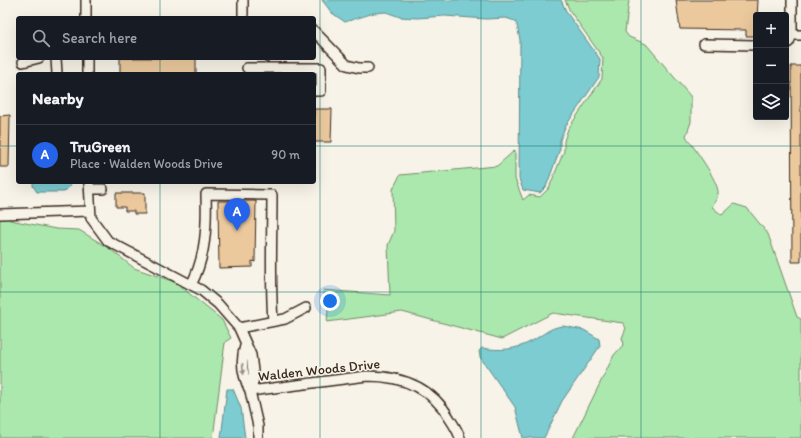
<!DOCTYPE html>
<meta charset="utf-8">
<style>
:root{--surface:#171b24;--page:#242831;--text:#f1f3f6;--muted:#9ea1a6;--line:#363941;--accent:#2563eb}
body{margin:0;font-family:Itim,sans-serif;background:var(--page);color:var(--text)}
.controls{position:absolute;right:12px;top:12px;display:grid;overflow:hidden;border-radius:4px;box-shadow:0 4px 16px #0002}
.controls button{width:36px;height:36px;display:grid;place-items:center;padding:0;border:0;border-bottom:1px solid var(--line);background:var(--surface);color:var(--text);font:20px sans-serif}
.you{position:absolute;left:330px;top:301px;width:14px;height:14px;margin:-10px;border:3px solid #fff;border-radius:50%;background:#1a73e8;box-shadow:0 0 0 6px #1a73e833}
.badge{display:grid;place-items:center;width:26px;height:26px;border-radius:50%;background:var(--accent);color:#fff;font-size:13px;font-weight:700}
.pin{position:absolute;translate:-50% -33px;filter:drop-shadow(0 1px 2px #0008)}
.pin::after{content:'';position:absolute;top:21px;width:14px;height:12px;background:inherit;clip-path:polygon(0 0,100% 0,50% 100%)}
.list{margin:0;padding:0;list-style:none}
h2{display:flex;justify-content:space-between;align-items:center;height:52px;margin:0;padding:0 16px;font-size:17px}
h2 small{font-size:13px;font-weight:400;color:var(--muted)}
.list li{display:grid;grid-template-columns:26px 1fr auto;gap:12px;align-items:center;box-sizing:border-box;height:60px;padding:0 16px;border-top:1px solid var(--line)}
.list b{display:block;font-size:15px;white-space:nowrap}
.list p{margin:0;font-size:13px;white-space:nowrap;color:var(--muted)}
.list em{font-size:13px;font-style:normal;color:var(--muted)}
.icon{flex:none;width:22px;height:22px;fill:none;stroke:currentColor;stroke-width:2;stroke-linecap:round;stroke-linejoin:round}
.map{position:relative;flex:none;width:801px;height:438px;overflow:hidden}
.search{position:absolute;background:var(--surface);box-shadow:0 4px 16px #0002;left:16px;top:16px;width:300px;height:44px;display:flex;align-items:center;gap:10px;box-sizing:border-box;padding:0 14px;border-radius:4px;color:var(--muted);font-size:15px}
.panel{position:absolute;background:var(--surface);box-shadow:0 4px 16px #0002;left:16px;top:72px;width:300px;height:112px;border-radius:4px}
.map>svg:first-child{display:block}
.green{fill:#abe8ae;stroke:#738966}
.water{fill:#7bccd1;stroke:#618b89}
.building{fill:#ebc99d;stroke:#3b2a1e}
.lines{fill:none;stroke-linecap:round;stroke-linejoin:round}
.minor-casing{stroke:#3b2a1e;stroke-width:12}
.minor{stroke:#f7f3e8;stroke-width:9}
.oneway{fill:#998e83}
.grid{fill:none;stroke:#0f766e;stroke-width:1;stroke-opacity:0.55}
.labels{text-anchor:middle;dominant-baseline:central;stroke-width:3;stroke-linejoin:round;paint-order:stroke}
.street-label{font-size:14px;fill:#3b2a1e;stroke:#f7f3e8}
</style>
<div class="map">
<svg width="801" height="438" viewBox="0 0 801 438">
<rect width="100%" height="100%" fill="#f7f3e8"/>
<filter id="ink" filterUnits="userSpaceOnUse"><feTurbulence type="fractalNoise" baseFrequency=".025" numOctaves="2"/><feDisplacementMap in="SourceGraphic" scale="8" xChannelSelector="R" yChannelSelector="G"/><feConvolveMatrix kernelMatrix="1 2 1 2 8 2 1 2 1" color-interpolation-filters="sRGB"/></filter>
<g filter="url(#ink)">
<!-- green -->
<path class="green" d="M 565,0 L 629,0 L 625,32 L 629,37 L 646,44 L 691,97 L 691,122 L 686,136 C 693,147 719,181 718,193 C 718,197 714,203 712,207 L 722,215 L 734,204 L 747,208 L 768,234 L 797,317 L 801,319 L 801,438 L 573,438 L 614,355 L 624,344 L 622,338 L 626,328 L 623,323 L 553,313 L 502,339 L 402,312 L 327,322 L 328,310 L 323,290 L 390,295 L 388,245 L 394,231 L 393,189 L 400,175 L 497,166 L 515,150 L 515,179 L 523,200 L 529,195 L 540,197 L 549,188 L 564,151 L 564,141 L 568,129 L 602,79 L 603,58 L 570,11 Z
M 0,212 L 10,220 L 56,229 L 79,230 L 110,249 L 134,268 L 175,282 L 222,320 L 231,338 L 225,342 L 213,438 L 0,438 Z"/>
<!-- water -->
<path class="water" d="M 322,0 L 561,0 L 567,13 L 600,59 L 599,77 L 565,127 L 560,140 L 560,149 L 546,187 L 540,193 L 523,190 L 519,179 L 520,40 L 517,25 L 515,21 L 506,18 L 486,19 L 445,16 L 417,18 L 400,17 L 386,12 L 374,13 L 345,22 L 332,13 Z
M 33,182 L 71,182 L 71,185 L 64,192 L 37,192 L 33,186 Z
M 563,326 L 584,330 L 599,339 L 600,346 L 562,401 L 544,438 L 523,438 L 515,407 L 480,357 L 479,351 L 482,348 C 500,351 516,350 532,341 C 543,335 550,327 563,326 Z
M 227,389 L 233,389 L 241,408 L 245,438 L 221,438 Z"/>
<!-- building -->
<path class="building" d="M 676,0 L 758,0 L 756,36 L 746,36 L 746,30 L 680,29 Z
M 120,58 L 196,58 L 196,74 L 120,74 Z
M 791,66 L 801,66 L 801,262 L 792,262 Z
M 314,109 L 332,109 L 331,142 L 314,142 Z
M 10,115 L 9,167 L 0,167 L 0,116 Z
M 116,193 L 145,193 L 145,214 L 134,214 L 134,211 L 125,211 L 125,207 L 116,207 Z
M 218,201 L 256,201 L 255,262 L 252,261 L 252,267 L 219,268 Z"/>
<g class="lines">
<defs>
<path id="minor" d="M 86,0 L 86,18
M 243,0 L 243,18
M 792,0 L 792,35 L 801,35
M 314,31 L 347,65 L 359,68 L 368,68
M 704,44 L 756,45
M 786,44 L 789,42 L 792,35
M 56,58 L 57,74
M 87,58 L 87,74
M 23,62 L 39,58
M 247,68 L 321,68 L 321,91 L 314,91
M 89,182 L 91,218 L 108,241 L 201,290 L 218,304 L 239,328 L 251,355 L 254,379 L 250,391
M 90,189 L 103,189
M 0,214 L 90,211
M 191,285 C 206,257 207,225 206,194 L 272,195 C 272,236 270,280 273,321
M 239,328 L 285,319 L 306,308
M 245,346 C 240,361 243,377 250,391
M 258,438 L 258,426 L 250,391 L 367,376 C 402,376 432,387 450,419 C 454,425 458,431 460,438"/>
</defs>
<!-- minor casing -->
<use href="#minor" class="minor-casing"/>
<!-- minor -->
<use href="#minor" class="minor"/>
</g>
<!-- one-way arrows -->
<defs><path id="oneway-solid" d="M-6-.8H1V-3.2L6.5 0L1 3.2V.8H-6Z"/></defs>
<use class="oneway" href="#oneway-solid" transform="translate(243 369) rotate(84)"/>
</g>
<!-- grid -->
<path class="grid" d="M 160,0 L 160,18M 320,0 L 320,438M 481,0 L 481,438M 641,0 L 641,438M 160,58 L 160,74M 0,146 L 18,146M 314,146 L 801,146M 160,182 L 160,438M 0,292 L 801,292"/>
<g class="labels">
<!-- street labels -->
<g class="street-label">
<text transform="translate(319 370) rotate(-6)">Walden Woods Drive</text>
</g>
</g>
</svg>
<div class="controls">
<button>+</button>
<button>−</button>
<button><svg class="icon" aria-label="layers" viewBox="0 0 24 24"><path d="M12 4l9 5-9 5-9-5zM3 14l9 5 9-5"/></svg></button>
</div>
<div class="you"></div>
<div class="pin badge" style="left:237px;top:231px">A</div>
<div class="search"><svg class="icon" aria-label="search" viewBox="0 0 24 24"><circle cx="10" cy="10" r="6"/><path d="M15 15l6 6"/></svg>Search here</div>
<section class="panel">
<h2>Nearby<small></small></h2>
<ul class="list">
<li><span class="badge">A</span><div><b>TruGreen</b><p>Place · Walden Woods Drive</p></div><em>90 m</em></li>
</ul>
</section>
</div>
